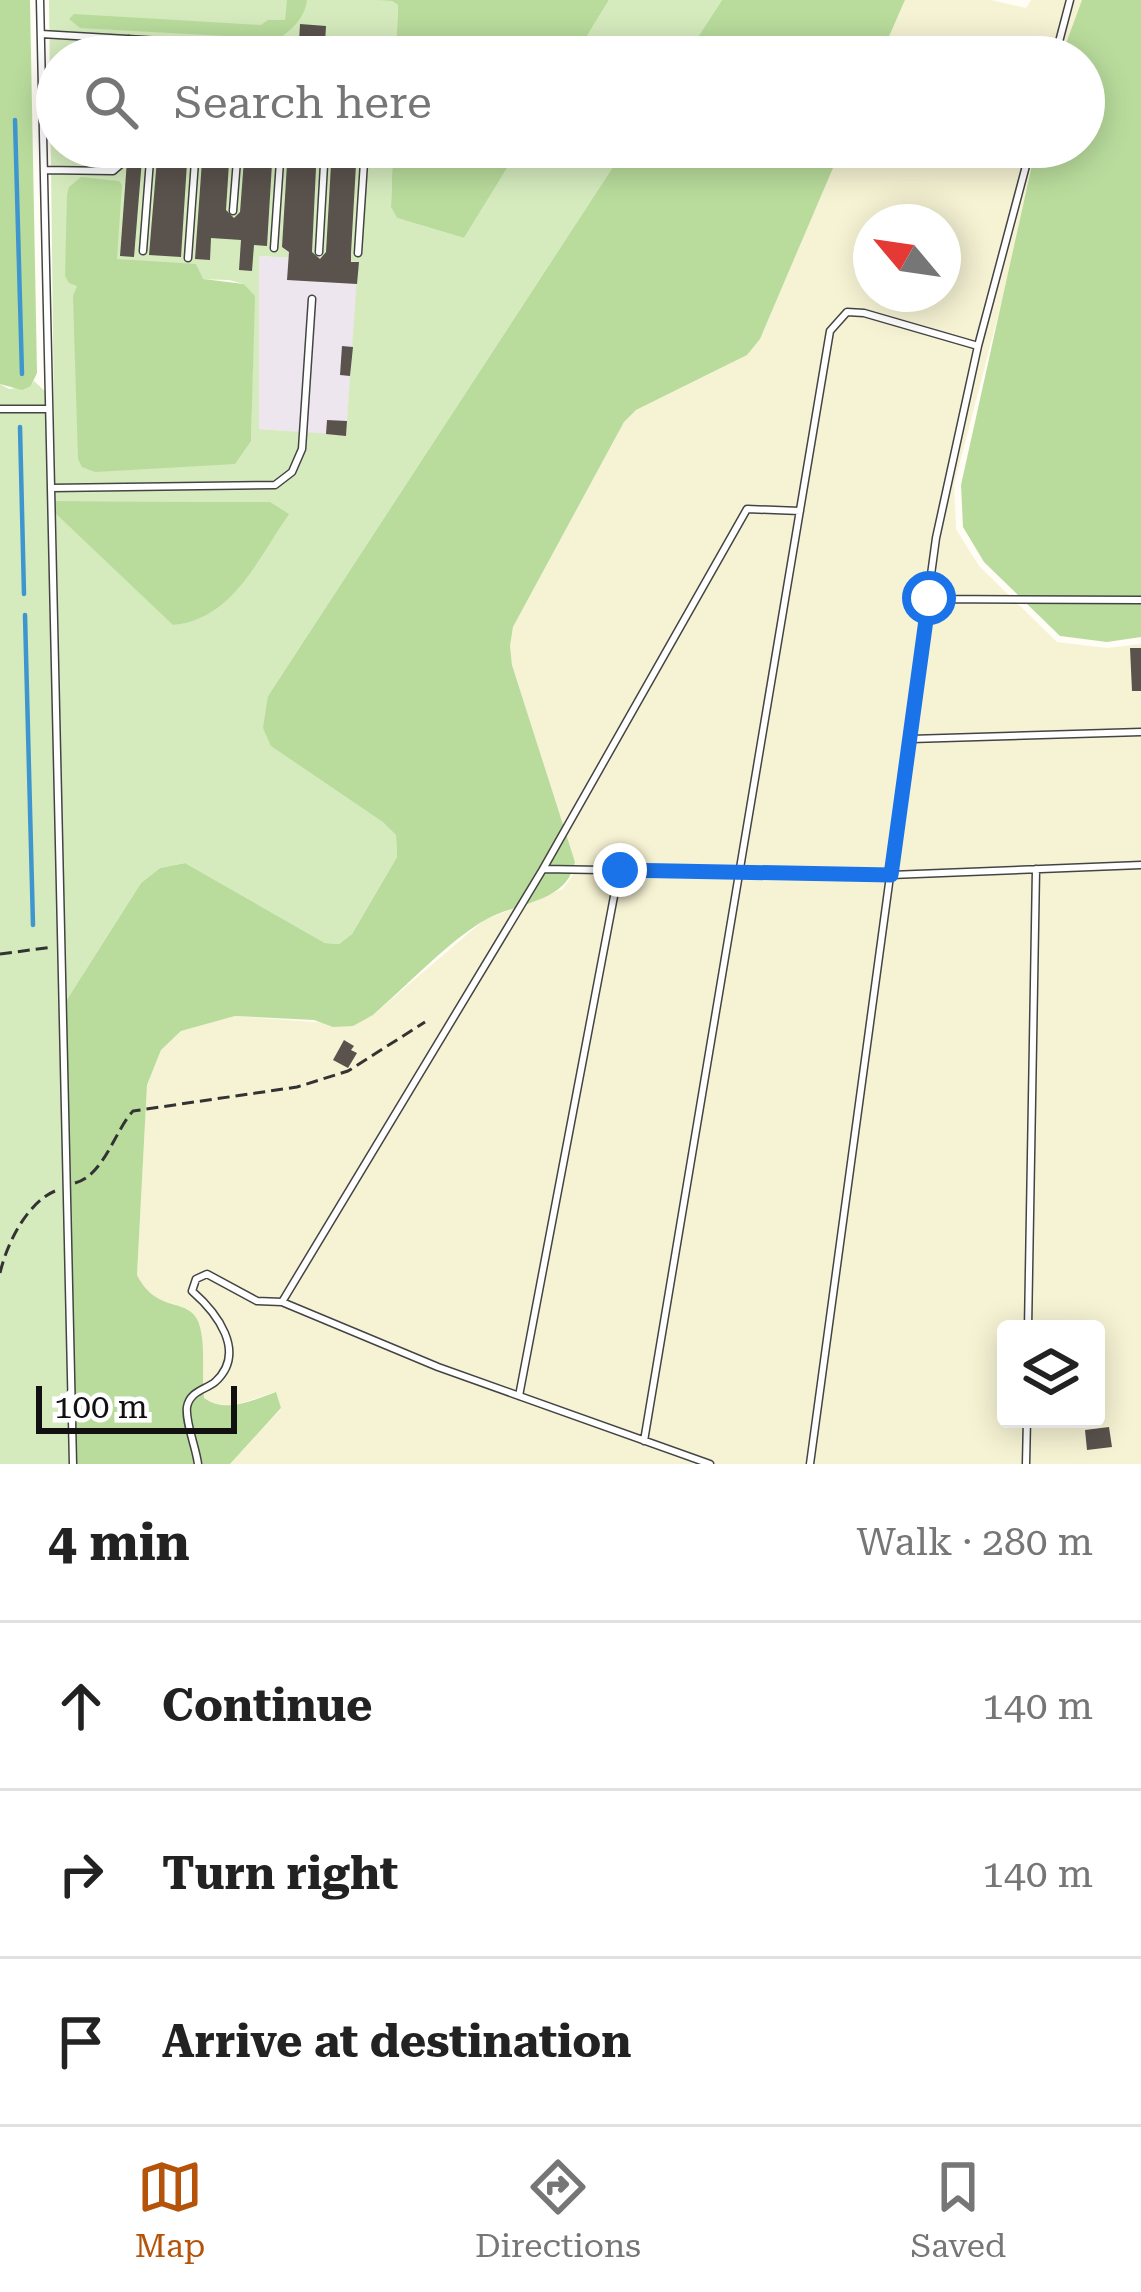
<!DOCTYPE html>
<meta charset="utf-8">
<style>
:root{--surface:#fff;--page:#f6f6f6;--text:#222;--muted:#767676;--line:#e0e0e0;--accent:#b45309}
body{margin:0;font-family:"Roboto Serif",serif;background:var(--page);color:var(--text)}
.controls{position:absolute;right:36px;bottom:36px;display:grid;overflow:hidden;border-radius:12px;box-shadow:0 6px 30px #0003}
.controls button{width:108px;height:108px;display:grid;place-items:center;padding:0;border:0;border-bottom:3px solid var(--line);background:var(--surface);color:var(--text);font:60px sans-serif}
.compass{position:absolute;left:853px;top:204px;width:108px;height:108px;border-radius:50%;background:var(--surface);box-shadow:0 6px 30px #0003;rotate:299deg}
.scale{position:absolute;left:36px;bottom:30px;width:201px;box-sizing:border-box;padding-left:12px;border:6px solid #111;border-top:0;font-size:33px;line-height:42px;white-space:nowrap;color:#111;-webkit-text-stroke:9px #fff;paint-order:stroke}
.stop{position:absolute;width:36px;height:36px;margin:-27px;border:9px solid #1a73e8;border-radius:50%;background:#fff}
.stop.end{background:#1a73e8;border-color:#fff;box-shadow:0 3px 12px #0008}
.list{margin:0;padding:0;list-style:none}
h2{display:flex;justify-content:space-between;align-items:center;height:156px;margin:0;padding:0 48px;font-size:51px}
h2 small{font-size:39px;font-weight:400;color:var(--muted)}
.list li{display:grid;grid-template-columns:78px 1fr auto;gap:36px;align-items:center;box-sizing:border-box;height:168px;padding:0 48px;border-top:3px solid var(--line)}
.list b{display:block;font-size:45px;white-space:nowrap}
.list em{font-size:39px;font-style:normal;color:var(--muted)}
.icon{flex:none;width:66px;height:66px;fill:none;stroke:currentColor;stroke-width:2;stroke-linecap:round;stroke-linejoin:round}
.map{position:relative;flex:none;width:1141px;height:1464px;overflow:hidden}
.search{position:absolute;background:var(--surface);box-shadow:0 6px 30px #0003;left:36px;right:36px;top:36px;height:132px;display:flex;align-items:center;gap:30px;box-sizing:border-box;padding:0 42px;border-radius:66px;color:var(--muted);font-size:45px}
.sheet{height:660px;background:var(--surface)}
nav{display:flex;justify-content:space-around;align-items:center;box-sizing:border-box;height:168px;border-top:3px solid var(--line);background:var(--surface);font-size:33px;color:var(--muted)}
nav a{display:grid;justify-items:center;gap:6px}
nav .on{color:var(--accent)}
.map>svg:first-child{display:block}
.industrial{fill:#eee6ef}
.farmland{fill:#f6f3d4;fill-rule:evenodd}
.green{fill:#d5ebbd;fill-rule:evenodd}
.forest{fill:#b9dc9c}
.lines{fill:none;stroke-linecap:round;stroke-linejoin:round}
.stream{stroke:#3f96cf;stroke-width:4.5}
.building{fill:#5a524d}
.lane-casing{stroke:#444;stroke-width:9}
.path{stroke:#333;stroke-width:3;stroke-dasharray:12 6;stroke-linecap:butt}
.lane{stroke:#fff;stroke-width:6}
.route{stroke:#1a73e8;stroke-width:15}
</style>
<div class="map">
<svg width="1141" height="1464" viewBox="0 0 1141 1464">
<rect width="100%" height="100%" fill="#fffdf5"/>
<!-- industrial -->
<path class="industrial" d="M 259,256 L 359,262 L 346,436 L 259,429 Z"/>
<!-- farmland -->
<path class="farmland" d="M 905,0 L 991,0 L 1026,8 L 1031,0 L 1085,0 L 1065,57 L 880,57 Z
M 842,147 L 1042,147 L 954,485 L 956,529 L 979,566 L 1057,642 L 1107,648 L 1141,644 L 1141,1464 L 230,1464 L 281,1409 L 275,1392 L 233,1406 L 215,1405 L 204,1398 L 188,1309 L 164,1304 L 145,1292 L 137,1275 L 147,1085 L 161,1050 L 181,1031 L 235,1016 L 353,1025 L 373,1015 L 484,920 L 563,889 L 572,876 L 575,862 L 512,665 L 510,646 L 513,627 L 624,422 L 636,410 L 731,363 L 760,339 ZM 871,222 L 943,222 L 943,294 L 871,294 ZM 1006,1329 L 1096,1329 L 1096,1419 L 1006,1419 Z"/>
<!-- green -->
<path class="green" d="M 49,0 L 369,0 L 392,1 L 398,5 L 396,57 L 57,57 L 57,147 L 393,147 L 391,206 L 397,218 L 464,238 L 520,147 L 626,147 L 268,696 L 396,835 L 397,857 L 352,934 L 339,944 L 325,943 L 185,863 L 160,868 L 141,883 L 66,1001 L 56,514 L 174,625 L 270,502 L 55,501 ZM 259,256 L 358,262 L 346,435 L 259,429 ZM 86,276 L 229,280 L 244,284 L 254,296 L 251,441 Z
M 609,0 L 722,0 L 685,57 L 574,57 Z
M 34,381 L 49,395 L 69,1464 L 0,1464 L 0,384 L 9,389 L 31,386 Z"/>
<!-- forest -->
<path class="forest" d="M 0,0 L 30,0 L 37,373 L 31,386 L 22,390 L 0,384 Z
M 287,0 L 307,0 C 305,17 292,31 277,39 L 80,28 L 69,19 L 74,14 L 261,25 L 268,20 L 285,20 Z
M 369,0 L 609,0 L 574,57 L 396,57 L 398,5 L 392,1 Z
M 722,0 L 905,0 L 880,57 L 685,57 Z
M 1082,0 L 1141,0 L 1141,637 L 1107,642 L 1060,636 L 984,562 L 963,527 L 961,485 L 1036,147 L 1084,147 L 1084,57 L 1061,57 Z
M 393,147 L 520,147 L 464,238 L 397,218 L 391,207 Z
M 626,147 L 842,147 L 760,339 L 747,355 L 636,410 L 624,422 L 513,627 L 510,646 L 512,665 L 575,862 C 567,903 518,902 487,919 C 454,936 403,989 373,1015 L 353,1026 L 333,1027 L 314,1020 L 235,1016 L 181,1031 L 161,1050 L 147,1085 L 137,1275 C 156,1313 186,1298 197,1319 C 207,1339 201,1375 204,1398 C 227,1414 252,1400 276,1392 L 281,1408 L 230,1464 L 76,1464 L 66,1001 L 141,883 L 160,868 L 185,863 L 325,943 L 339,944 L 352,934 L 397,857 L 396,835 L 383,822 L 271,746 L 263,728 L 268,696 Z
M 81,177 L 119,181 L 122,185 L 117,259 L 196,264 L 203,279 L 244,284 L 255,296 L 251,441 L 235,464 L 95,472 L 82,467 L 78,459 L 73,296 L 77,286 L 69,283 L 65,276 L 67,195 L 69,187 Z
M 55,501 L 270,502 L 289,514 C 257,560 233,619 173,625 L 56,514 Z"/>
<g class="lines">
<!-- stream -->
<path class="stream" d="M 15,120 L 22,374
M 20,427 L 24,594
M 25,615 L 33,925"/>
</g>
<!-- building -->
<path class="building" d="M 300,24 L 326,26 L 325,43 L 299,42 Z
M 128,147 L 143,147 L 134,257 L 120,256 Z
M 158,147 L 188,147 L 181,257 L 149,255 Z
M 203,147 L 230,147 L 226,210 L 234,218 L 240,212 L 245,147 L 273,147 L 267,246 L 254,245 L 252,271 L 239,270 L 241,240 L 211,238 L 210,260 L 195,259 Z
M 288,147 L 317,147 L 312,252 L 320,259 L 326,252 L 332,147 L 357,147 L 351,253 L 351,262 L 359,262 L 357,284 L 287,280 L 289,252 L 282,247 Z
M 342,346 L 353,347 L 350,376 L 340,375 Z
M 327,420 L 347,421 L 346,436 L 326,434 Z
M 1130,648 L 1141,648 L 1141,691 L 1132,691 Z
M 344,1040 L 354,1046 L 351,1050 L 357,1053 L 348,1068 L 333,1060 Z
M 1109,1427 L 1112,1447 L 1087,1450 L 1085,1430 Z"/>
<g class="lines">
<defs>
<path id="lane" d="M 40,0 L 73,1464
M 41,34 L 332,51 L 331,57
M 332,51 L 366,53 L 371,57
M 127,57 L 129,39
M 157,57 L 158,41
M 202,57 L 203,43
M 1055,57 L 1070,0
M 44,170 L 113,171 L 120,165 L 121,147
M 233,211 L 238,147
M 274,248 L 281,147
M 143,251 L 151,147
M 319,252 L 325,147
M 358,253 L 365,147
M 188,258 L 196,147
M 0,409 L 49,409
M 51,488 L 275,485 L 292,472 L 302,449 L 312,299
M 929,599 L 1141,600
M 911,739 L 1141,732
M 543,869 L 747,509 L 800,511
M 282,1302 L 543,869 L 891,875 L 1141,865
M 1028,1329 L 1036,869
M 519,1396 L 619,870
M 644,1441 L 830,331 L 847,312 L 864,313 L 978,346
M 198,1464 C 196,1447 185,1422 187,1407 C 190,1391 205,1390 215,1382 C 248,1352 216,1312 192,1291 L 196,1279 L 207,1274 L 257,1301 L 282,1302 L 438,1367 L 710,1464
M 810,1464 L 936,538 L 978,346 L 1031,147
M 1026,1464 L 1027,1419"/>
</defs>
<!-- lane casing -->
<use href="#lane" class="lane-casing"/>
<!-- path -->
<path class="path" d="M 0,954 L 53,947
M 75,1183 C 104,1175 114,1132 133,1111 L 297,1087 L 348,1071 L 425,1022
M 0,1273 C 7,1243 27,1203 55,1191"/>
<!-- lane -->
<use href="#lane" class="lane"/>
</g>
<g class="lines">
<!-- route -->
<path class="route" d="M 620,870 L 891,875 L 929,598"/>
</g>
</svg>
<div class="controls">
<button><svg class="icon" aria-label="layers" viewBox="0 0 24 24"><path d="M12 4l9 5-9 5-9-5zM3 14l9 5 9-5"/></svg></button>
</div>
<svg class="compass" viewBox="-18 -18 36 36"><path d="M0-13l5 13h-10z" fill="#e53935"/><path d="M0 13l5-13h-10z" fill="#767676"/></svg>
<div class="scale">100 m</div>
<div class="stop" style="left:929px;top:598px"></div>
<div class="stop end" style="left:620px;top:870px"></div>
<div class="search"><svg class="icon" aria-label="search" viewBox="0 0 24 24"><circle cx="10" cy="10" r="6"/><path d="M15 15l6 6"/></svg>Search here</div>
</div>
<section class="sheet">
<h2>4 min<small>Walk · 280 m</small></h2>
<ul class="list">
<li><svg class="icon" aria-label="ahead" viewBox="0 0 24 24"><path d="M12 20V5M6 11l6-6 6 6"/></svg><div><b>Continue</b></div><em>140 m</em></li>
<li><svg class="icon" aria-label="right" viewBox="0 0 24 24"><path d="M7 20v-9h11M14 6l5 5-5 5"/></svg><div><b>Turn right</b></div><em>140 m</em></li>
<li><svg class="icon" aria-label="arrive" viewBox="0 0 24 24"><path d="M6 21V4h12l-3 4 3 4H6"/></svg><div><b>Arrive at destination</b></div></li>
</ul>
</section>
<nav>
<a class="on"><svg class="icon" aria-label="map" viewBox="0 0 24 24"><path d="M3 6l6-2 6 2 6-2v14l-6 2-6-2-6 2zM9 4v14M15 6v14"/></svg>Map</a>
<a><svg class="icon" aria-label="directions" viewBox="0 0 24 24"><path d="M12 3l9 9-9 9-9-9zM9 14v-3h6M13 9l2 2-2 2"/></svg>Directions</a>
<a><svg class="icon" aria-label="saved" viewBox="0 0 24 24"><path d="M7 4h10v16l-5-4-5 4z"/></svg>Saved</a>
</nav>
